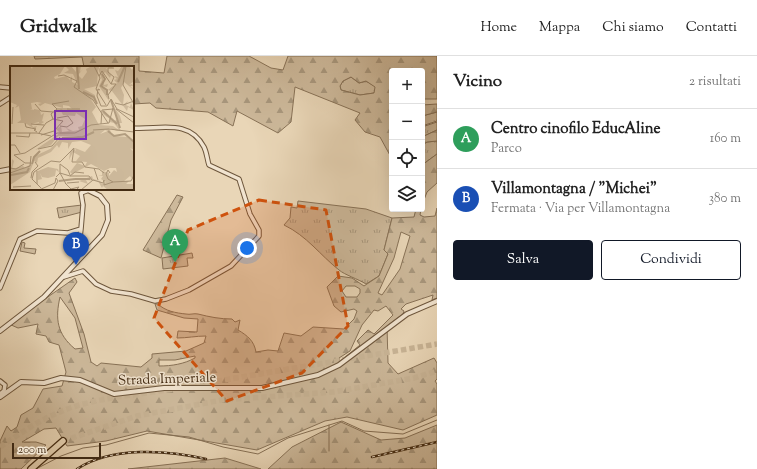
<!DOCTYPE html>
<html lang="it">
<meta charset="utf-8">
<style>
:root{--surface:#fff;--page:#f6f6f6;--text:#222;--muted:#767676;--line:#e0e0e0;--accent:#111827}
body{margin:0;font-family:"Sorts Mill Goudy",serif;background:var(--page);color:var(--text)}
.controls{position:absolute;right:12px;top:12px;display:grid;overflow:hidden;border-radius:4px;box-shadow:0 4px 16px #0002}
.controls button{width:36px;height:36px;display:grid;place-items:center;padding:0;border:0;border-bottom:1px solid var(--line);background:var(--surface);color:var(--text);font:20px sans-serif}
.scale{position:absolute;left:12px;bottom:10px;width:89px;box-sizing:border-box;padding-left:4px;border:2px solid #442c13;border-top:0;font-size:11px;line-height:14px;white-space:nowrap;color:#442c13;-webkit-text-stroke:3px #f1e4d0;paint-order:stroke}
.you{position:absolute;left:247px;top:192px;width:14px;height:14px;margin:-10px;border:3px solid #fff;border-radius:50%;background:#1a73e8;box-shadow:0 0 0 6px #1a73e833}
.badge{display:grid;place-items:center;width:26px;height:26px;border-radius:50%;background:var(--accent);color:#fff;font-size:13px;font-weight:700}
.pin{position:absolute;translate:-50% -33px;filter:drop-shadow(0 1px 2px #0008)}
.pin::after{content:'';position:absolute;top:21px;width:14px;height:12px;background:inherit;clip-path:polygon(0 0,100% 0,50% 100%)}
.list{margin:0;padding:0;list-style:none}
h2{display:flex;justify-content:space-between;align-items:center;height:52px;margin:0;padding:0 16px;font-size:17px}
h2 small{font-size:13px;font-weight:400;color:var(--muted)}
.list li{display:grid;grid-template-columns:26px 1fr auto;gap:12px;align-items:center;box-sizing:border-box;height:60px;padding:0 16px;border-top:1px solid var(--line)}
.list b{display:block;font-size:15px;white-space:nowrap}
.list p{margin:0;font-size:13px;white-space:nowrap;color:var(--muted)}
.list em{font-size:13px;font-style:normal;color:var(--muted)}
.actions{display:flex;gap:8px;padding:12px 16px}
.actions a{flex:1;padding:9px 0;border:1px solid var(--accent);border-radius:4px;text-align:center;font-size:14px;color:var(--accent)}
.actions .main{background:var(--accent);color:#fff}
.icon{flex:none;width:22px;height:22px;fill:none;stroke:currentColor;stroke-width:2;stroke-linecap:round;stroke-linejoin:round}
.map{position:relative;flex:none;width:437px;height:413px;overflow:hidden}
header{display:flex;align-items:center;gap:24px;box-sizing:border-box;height:56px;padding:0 20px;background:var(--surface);border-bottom:1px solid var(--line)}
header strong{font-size:19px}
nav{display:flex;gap:22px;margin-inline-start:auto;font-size:14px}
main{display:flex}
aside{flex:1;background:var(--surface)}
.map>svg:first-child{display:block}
.grass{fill:url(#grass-tufts);stroke:#887257}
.forest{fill:url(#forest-firs);stroke:#887257;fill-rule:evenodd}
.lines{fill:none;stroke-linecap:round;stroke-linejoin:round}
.stream{stroke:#856f54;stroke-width:1}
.trunk-tunnel{stroke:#c8b496;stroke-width:5.5;stroke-dasharray:5.5 3;stroke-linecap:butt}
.minor-casing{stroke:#6d563c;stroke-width:5.5}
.tertiary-casing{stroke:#6d563c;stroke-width:6}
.trunk-casing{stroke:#442c13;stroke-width:8}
.minor{stroke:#f1e4d0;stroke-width:3.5}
.tertiary{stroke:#f1e4d0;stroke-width:4}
.trunk{stroke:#e9d6b7;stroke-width:5.5}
.rail-casing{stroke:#442c13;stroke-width:2.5}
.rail{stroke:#f1e4d0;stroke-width:1;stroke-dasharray:3;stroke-linecap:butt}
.marked{fill:#cf520d;fill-opacity:0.2;stroke:#cf520d;stroke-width:3;stroke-dasharray:8 5;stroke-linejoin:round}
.labels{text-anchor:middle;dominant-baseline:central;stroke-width:3;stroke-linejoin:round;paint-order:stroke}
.street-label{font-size:14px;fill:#442c13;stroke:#f1e4d0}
.inset-river{fill:none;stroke:#b19c7f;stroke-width:2}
.inset-road{fill:none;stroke:#a79275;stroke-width:1}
.view{fill:#7b2cbf;fill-opacity:0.15;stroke:#7b2cbf;stroke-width:2}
.inset-edge{fill:none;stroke:#442c13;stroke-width:2}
</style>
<header>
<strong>Gridwalk</strong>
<nav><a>Home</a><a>Mappa</a><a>Chi siamo</a><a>Contatti</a></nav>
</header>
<main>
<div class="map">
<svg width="437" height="413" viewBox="0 0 437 413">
<defs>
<pattern id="grass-tufts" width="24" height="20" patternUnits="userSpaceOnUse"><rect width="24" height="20" fill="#cdb99b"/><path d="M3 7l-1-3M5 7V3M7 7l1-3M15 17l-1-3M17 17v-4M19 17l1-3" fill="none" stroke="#a8977d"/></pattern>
<pattern id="forest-firs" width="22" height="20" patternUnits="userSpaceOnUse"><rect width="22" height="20" fill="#cdb99b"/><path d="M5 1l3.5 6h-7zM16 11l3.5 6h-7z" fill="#a8977d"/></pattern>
</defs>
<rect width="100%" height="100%" fill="#e9d6b7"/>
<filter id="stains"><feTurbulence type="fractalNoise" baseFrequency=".005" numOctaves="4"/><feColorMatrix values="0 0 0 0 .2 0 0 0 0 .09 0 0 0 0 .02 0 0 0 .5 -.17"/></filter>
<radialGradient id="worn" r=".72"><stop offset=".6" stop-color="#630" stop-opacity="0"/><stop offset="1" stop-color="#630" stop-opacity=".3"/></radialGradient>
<!-- grass -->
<path class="grass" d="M 351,21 L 359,27 L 366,25 L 376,31 L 374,37 L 360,39 L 341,34 L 340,30 L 343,25 Z
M 437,56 L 437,65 L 422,70 L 422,60 Z
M 437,66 L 437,74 L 422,81 L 422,71 Z
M 437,85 L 437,98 L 422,109 L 422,89 L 427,86 Z
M 298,145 L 366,153 L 392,162 L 384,194 L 388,198 L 379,220 L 366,228 C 358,223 345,219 339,214 C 320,199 307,180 284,169 L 290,162 L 291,151 L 297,152 Z
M 82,149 L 82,156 L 59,162 L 57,152 Z
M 22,186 L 25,187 L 24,192 L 36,193 L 35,198 L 20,195 Z
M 192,197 L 193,202 L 187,202 L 188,210 L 163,213 L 162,202 Z"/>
<!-- forest -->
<path class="forest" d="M 34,0 L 139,0 L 139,15 L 164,17 L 167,0 L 249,0 L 271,12 L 283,14 L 288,0 L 437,0 L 437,43 L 422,43 L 422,15 L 392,15 L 392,103 L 380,81 L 365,76 L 355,64 L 360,57 L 295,31 L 291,66 L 278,77 L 237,55 L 233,70 L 208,56 L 156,52 L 150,47 L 133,48 L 133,11 L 84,11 L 82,1 L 35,3 ZM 351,21 L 359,27 L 366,25 L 375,31 L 374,37 L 360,39 L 341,34 L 340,30 L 343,25 Z
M 437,48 L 437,56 L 422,60 L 422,49 Z
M 437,74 L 437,85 L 427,86 L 422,89 L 422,81 Z
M 437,98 L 437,127 L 427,136 L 422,149 L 422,128 L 424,119 L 422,119 L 422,109 Z
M 177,139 L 183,141 L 171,164 L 161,202 L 143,194 Z
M 437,152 L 437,242 L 432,244 L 433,239 L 406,248 L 401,253 L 404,255 L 403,258 L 387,270 L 388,307 L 398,318 L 434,302 L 437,307 L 437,323 L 435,325 L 437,328 L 437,359 L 403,374 L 347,361 L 325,365 L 257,394 L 147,375 L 106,385 L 67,390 L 56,372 L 44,373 L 22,386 L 36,386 L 46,389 L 21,413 L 0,413 L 0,385 L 7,370 L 11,375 L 17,371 L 21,359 L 33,352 L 43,333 L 62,330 L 66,316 L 59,289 L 49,286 L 46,280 L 36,278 L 38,268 L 18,272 L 9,268 L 75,222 L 77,226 L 69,237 L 84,278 L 91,306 L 97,310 L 101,307 L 141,311 L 152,302 L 152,298 L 186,295 L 204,287 L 206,280 C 196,280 187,282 177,282 L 178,275 L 197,276 L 198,263 L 184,262 L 157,254 L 155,248 L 158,248 C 165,255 176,257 186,258 C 190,259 194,257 198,258 C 210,261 220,263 232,263 L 235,266 L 240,264 L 238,274 C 248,280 254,285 256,296 L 268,294 L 278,295 L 284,277 L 301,280 L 313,271 L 344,273 L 354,263 L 357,255 L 354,253 L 341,256 L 334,250 L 327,231 L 338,220 L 352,222 L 364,230 L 379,220 L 388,198 L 384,194 L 392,162 L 414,161 L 416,153 L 421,153 L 420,159 L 424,161 L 435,160 ZM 401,176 L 410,180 L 400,213 L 382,239 L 378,237 L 394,202 ZM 346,230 L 355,230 L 360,233 L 360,237 L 357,241 L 346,241 L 342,235 ZM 60,241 L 75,262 L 83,292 L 75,293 C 57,278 55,263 60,241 ZM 386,250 L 393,259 L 374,278 L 368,274 L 357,285 L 360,289 L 339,306 L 339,302 L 350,295 L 362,269 L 374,254 L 378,255 ZM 195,300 L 195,302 C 184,308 172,310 159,310 L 159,304 L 175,304 Z
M 341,366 L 381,384 L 405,382 L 437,369 L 437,413 L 268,413 L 292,391 Z
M 225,402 L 261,413 L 128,413 Z"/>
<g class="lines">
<!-- stream -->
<path class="stream" d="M 329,369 L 329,395
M 36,413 L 61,400 L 83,392 L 106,389 L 149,377 L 189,381 L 223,391 L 258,398 L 288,382 L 342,365 L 364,375 L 403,378 L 437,364"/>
<!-- trunk-tunnel -->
<path class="trunk-tunnel" d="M 183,331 L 437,288
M 63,385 L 137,360 L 222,344 L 333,336 L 414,322 L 437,315
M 0,391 C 22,376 44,361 70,352 C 102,341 139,339 173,333"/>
<defs>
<path id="minor" d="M 0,31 L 11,32
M 0,48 L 11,41
M 81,173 L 83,149 L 81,137 L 89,134
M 64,221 L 83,215 L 96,228 L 111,235 L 131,238 L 155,245 L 166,243 L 189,234 L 231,210 L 259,180 L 259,174 L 250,158 L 239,123 L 209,109 C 207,103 207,97 204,91 C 189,62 159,74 133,72
M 0,232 L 20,183 L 37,175 L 68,177 L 81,173 L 77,206
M 0,325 L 5,329 L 4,335 L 0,338"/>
<path id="tertiary" d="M 0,115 L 11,113
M 0,275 L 44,241 L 102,179 L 108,164 L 107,149 L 100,140 L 86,133
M 0,341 L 21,326 L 44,327 L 61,322 L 80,324 L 114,338 L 164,332 L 262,332 L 318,319 L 339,309 L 407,258 L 437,245"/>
<path id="trunk" d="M 31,413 L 63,385"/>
</defs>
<!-- minor casing -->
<use href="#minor" class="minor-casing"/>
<!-- tertiary casing -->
<use href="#tertiary" class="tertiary-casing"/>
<!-- trunk casing -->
<use href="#trunk" class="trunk-casing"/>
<!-- minor -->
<use href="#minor" class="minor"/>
<!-- tertiary -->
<use href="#tertiary" class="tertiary"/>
<!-- trunk -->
<use href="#trunk" class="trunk"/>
<defs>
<path id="rail" d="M 372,401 L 437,386
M 77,413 C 112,390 167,394 206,403"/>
</defs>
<!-- rail casing -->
<use href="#rail" class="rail-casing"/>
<!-- rail -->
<use href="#rail" class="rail"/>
</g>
<!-- marked area -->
<path class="marked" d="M 259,144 L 326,154 L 348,270 L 302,317 L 227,345 L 154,262 L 188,174 Z"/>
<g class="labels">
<!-- street labels -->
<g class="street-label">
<text transform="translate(167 324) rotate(-2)">Strada Imperiale</text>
</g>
</g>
<!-- overview -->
<g transform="translate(10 10)">
<rect width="124" height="124" fill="#e9d6b7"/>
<path d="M 0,0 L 20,0 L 22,3 L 23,0 L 55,0 L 50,8 L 44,11 L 45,13 L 56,10 L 60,14 L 62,10 L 62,16 L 68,19 L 63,8 L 54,7 L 59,4 L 55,0 L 61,0 L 66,6 L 66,0 L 71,0 L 70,6 L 73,3 L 68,9 L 72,13 L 77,6 L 76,3 L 82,0 L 88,0 L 90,3 L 90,0 L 101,0 L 103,2 L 96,2 L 101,9 L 100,12 L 95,6 L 93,8 L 94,19 L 98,18 L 97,21 L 92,20 L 98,27 L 99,35 L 89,20 L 92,14 L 88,2 L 87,20 L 74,23 L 85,29 L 85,31 L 78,27 L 84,32 L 87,37 L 80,32 L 86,41 L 82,46 L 89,59 L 103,60 L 109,64 L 104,57 L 100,56 L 99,52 L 97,51 L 93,48 L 93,46 L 103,55 L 107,54 L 105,42 L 110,50 L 112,57 L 107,57 L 111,65 L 107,65 L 99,62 L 95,62 L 99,62 L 101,66 L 95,64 L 90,68 L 98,65 L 105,70 L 117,71 L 124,77 L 124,84 L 120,82 L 124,86 L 124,115 L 120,110 L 114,115 L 119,115 L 116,118 L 124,118 L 124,124 L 98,124 L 93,120 L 92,122 L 88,115 L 76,114 L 78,118 L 69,115 L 82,110 L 83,113 L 90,115 L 92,118 L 96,116 L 91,113 L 93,110 L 88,109 L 92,109 L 92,105 L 99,107 L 99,110 L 104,104 L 107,106 L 106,102 L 100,102 L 94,105 L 81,98 L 62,108 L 60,106 L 67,97 L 75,100 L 77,96 L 66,95 L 70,90 L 63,86 L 59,94 L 60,86 L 63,82 L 66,85 L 65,82 L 75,86 L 81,79 L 71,75 L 62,76 L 58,83 L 58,77 L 52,76 L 49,82 L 47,79 L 41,86 L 28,92 L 27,97 L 24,95 L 20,106 L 0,119 L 2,93 L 4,95 L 2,103 L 13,100 L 15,102 L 22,97 L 25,90 L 40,83 L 49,74 L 64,73 L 68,70 L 48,70 L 41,79 L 25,84 L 50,67 L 46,63 L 51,60 L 52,66 L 59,65 L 56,62 L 63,65 L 69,64 L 68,61 L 72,60 L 75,53 L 66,47 L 65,50 L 53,49 L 51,45 L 48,45 L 51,43 L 57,46 L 57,42 L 62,43 L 59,40 L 53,39 L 53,42 L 35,37 L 30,40 L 28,38 L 32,37 L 27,36 L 21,37 L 22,43 L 20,43 L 24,44 L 24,40 L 24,43 L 30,44 L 31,49 L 34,47 L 32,55 L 34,56 L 31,58 L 25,58 L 29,57 L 29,56 L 21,58 L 23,61 L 27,60 L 25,63 L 15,57 L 7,57 L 11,54 L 9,40 L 5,42 L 7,39 L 0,36 ZM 112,0 L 119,0 L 122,4 L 124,1 L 124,15 L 119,19 L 122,18 L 123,20 L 120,20 L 124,24 L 114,16 L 111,22 L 114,29 L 113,39 L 118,35 L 116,39 L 120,41 L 121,37 L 124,44 L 118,41 L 117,45 L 102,25 L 98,24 L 107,17 L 104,14 L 107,13 L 104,10 L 108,11 L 105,4 L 108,5 ZM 38,101 L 48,103 L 49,106 L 46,104 L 45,110 L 38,112 L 32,111 L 30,107 L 32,113 L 28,114 L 28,105 Z" fill="#cdb99b"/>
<path class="inset-river" d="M 67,0 L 69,23M 92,8 L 95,13 L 91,20 L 97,24 L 97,29M 108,16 L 115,0M 73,26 L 84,31 L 87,38M 101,34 L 110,62M 93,45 L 107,58M 98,65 L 104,70 L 115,68 L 124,76M 52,72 L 73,71 L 84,66M 22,98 L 24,91 L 30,85M 1,109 L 17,106 L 19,102M 65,113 L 80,113M 49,115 L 65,113"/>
<path class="inset-road" d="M 84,0 L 90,12 L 86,23 L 96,39M 116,0 L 113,19 L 124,38M 48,10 L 54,9 L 67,15 L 64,21 L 83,34 L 98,57M 89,10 L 92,5 L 101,18M 101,18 L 104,11 L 98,6 L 98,2 L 104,2M 90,24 L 88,23 L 87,30 L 91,40 L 97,40 L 101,33 L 107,43M 99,33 L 98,29 L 106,18 L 101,18M 105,37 L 113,39 L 124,35M 25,38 L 31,45 L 43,46M 47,43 L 70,43M 106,43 L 124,57M 107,43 L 124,51M 47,52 L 58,50 L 63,57 L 57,61 L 50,60M 43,53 L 41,48 L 47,43 L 42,38 L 59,35M 15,57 L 16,61 L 26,63 L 24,64 L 27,66M 99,57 L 103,42M 2,58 L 3,41M 21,58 L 34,59M 91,58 L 92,44 L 103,43M 83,64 L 99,63 L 124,66M 0,67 L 27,67 L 41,70M 29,67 L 36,57 L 43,53 L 53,55 L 44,65 L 31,69M 6,70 L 19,71 L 20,67M 0,79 L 5,79 L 10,87M 64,82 L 62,96 L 72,96 L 75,101 L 89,103 L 94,107M 28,83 L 42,80 L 50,71M 4,89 L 15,87 L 47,67 L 65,67 L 81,59 L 99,57M 4,89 L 15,97 L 21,97M 50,96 L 64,82M 50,98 L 58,104 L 60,109M 0,102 L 6,103 L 14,98M 84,102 L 88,114M 27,105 L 27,118M 0,107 L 20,100 L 21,90M 50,107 L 60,110 L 79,110 L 82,114M 50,107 L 56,118M 100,107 L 98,104 L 96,108 L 98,113 L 103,116 L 121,115 L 124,109M 60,110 L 65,106 L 74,107M 46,111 L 50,107 L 50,98M 21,112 L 22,106 L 28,100 L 25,96M 22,113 L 24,106 L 41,95 L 50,96M 22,113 L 31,122M 55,117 L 61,123 L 69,121 L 67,123 L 71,124M 57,117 L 69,116M 3,121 L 21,120M 29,124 L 45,117 L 46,112M 43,124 L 48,115 L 46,112M 71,124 L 83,114 L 93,117 L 94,114 L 94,119 L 103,116"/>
<path class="view" d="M 45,45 L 76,45 L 76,73 L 45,73 Z"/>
<rect width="124" height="124" class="inset-edge"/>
</g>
<rect width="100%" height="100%" filter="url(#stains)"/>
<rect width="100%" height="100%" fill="url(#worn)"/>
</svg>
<div class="controls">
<button>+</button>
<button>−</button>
<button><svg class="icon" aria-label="locate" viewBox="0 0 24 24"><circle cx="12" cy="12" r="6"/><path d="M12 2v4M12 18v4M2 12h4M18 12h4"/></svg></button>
<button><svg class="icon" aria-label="layers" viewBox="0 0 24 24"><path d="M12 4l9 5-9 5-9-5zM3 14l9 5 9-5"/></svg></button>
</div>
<div class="scale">200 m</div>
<div class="you"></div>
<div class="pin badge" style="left:175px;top:206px;background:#2e9e5b">A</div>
<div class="pin badge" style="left:76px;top:209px;background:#1a4fb4">B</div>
</div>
<aside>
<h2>Vicino<small>2 risultati</small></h2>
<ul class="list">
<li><span class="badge" style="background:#2e9e5b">A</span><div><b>Centro cinofilo EducAline</b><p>Parco</p></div><em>160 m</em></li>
<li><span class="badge" style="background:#1a4fb4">B</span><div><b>Villamontagna / &quot;Michei&quot;</b><p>Fermata · Via per Villamontagna</p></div><em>380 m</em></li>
</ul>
<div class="actions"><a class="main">Salva</a><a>Condividi</a></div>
</aside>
</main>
